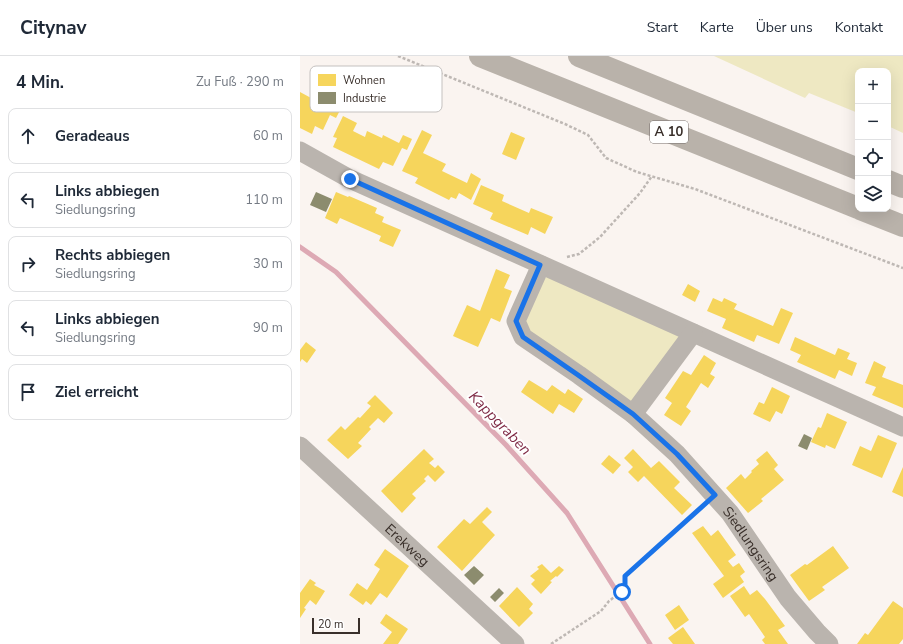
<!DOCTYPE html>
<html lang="de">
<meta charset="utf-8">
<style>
:root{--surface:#fff;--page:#f6f6f7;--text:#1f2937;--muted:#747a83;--line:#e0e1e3}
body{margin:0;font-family:"Nunito Sans",sans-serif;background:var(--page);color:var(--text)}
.controls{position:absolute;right:12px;top:12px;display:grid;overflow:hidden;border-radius:8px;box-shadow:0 4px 16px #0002}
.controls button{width:36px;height:36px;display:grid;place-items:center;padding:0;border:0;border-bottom:1px solid var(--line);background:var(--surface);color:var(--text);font:20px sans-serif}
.scale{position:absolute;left:12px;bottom:10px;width:48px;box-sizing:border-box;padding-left:4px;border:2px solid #392f2a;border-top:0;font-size:11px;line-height:14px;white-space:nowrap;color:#392f2a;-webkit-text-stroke:3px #fff;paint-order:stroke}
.stop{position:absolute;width:12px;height:12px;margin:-9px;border:3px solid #1a73e8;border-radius:50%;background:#fff}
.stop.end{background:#1a73e8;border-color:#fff;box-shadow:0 1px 4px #0008}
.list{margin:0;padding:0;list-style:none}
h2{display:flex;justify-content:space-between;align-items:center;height:52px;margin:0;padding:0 16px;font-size:17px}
h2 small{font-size:13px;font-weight:400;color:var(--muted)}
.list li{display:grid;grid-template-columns:26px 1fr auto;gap:12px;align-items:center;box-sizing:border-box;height:56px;margin:0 8px 8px;padding:0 8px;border:1px solid var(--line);border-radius:8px}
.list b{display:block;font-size:15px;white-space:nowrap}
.list p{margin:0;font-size:13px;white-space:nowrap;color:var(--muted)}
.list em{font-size:13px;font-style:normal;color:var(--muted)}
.icon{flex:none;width:22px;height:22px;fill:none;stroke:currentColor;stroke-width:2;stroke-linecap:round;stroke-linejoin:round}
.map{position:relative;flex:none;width:603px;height:588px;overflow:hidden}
header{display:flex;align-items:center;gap:24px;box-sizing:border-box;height:56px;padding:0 20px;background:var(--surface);border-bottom:1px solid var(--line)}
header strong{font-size:19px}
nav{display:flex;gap:22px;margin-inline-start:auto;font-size:14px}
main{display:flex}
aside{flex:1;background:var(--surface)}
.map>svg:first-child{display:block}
.green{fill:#eee8c2}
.homes{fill:#f6d55c}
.industry{fill:#8c8c6e}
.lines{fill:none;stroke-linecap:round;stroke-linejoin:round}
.stream{stroke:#dda9b4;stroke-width:5}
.path{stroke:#beb8b4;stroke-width:2.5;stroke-dasharray:3 2;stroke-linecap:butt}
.minor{stroke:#bab4ae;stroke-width:19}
.highway{stroke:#b9b2aa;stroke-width:22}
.route{stroke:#1a73e8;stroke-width:5}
.labels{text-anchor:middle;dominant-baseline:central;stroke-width:4;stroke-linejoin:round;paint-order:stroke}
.shield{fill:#fff;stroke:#746d6a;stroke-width:1}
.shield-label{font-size:13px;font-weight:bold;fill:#392f2a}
.street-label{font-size:14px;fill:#392f2a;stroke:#fff}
.water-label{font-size:15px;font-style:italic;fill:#7e2944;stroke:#fff}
.key{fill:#fff;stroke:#c4c1bf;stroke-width:1}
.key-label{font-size:11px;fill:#392f2a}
</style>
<header>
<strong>Citynav</strong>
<nav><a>Start</a><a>Karte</a><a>Über uns</a><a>Kontakt</a></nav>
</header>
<main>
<aside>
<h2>4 Min.<small>Zu Fuß · 290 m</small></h2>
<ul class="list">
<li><svg class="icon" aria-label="ahead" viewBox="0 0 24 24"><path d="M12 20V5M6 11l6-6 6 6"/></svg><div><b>Geradeaus</b></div><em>60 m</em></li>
<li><svg class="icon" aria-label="left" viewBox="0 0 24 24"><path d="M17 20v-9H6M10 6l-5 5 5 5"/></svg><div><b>Links abbiegen</b><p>Siedlungsring</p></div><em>110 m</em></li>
<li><svg class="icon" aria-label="right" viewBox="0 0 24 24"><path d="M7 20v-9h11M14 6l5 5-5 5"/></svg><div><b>Rechts abbiegen</b><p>Siedlungsring</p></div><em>30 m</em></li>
<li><svg class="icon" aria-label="left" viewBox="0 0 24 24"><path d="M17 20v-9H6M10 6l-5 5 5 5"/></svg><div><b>Links abbiegen</b><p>Siedlungsring</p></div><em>90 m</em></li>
<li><svg class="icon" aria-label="arrive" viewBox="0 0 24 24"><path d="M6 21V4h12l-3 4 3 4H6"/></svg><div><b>Ziel erreicht</b></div></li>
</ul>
</aside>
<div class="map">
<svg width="603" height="588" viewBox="0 0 603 588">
<rect width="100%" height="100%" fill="#faf4f0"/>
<!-- green -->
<path class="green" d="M 414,0 L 603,0 L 603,77 L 588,70 L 588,15 L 558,15 L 558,57 L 509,37 L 505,42 Z
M 248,220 L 381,280 L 331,348 L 228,279 L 223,264 L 244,223 Z"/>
<!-- homes -->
<path class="homes" d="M 37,24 L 52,31 L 36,62 L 30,59 L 23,74 L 15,70 L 12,78 L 0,72 L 0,36 L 24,49 Z
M 43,60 L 57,67 L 53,75 L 65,81 L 67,75 L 82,82 L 83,79 L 99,87 L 103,79 L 112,83 L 107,94 L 102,92 L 93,110 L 83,106 L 79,113 L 33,91 L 37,82 L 33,81 Z
M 122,74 L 132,79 L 123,97 L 146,108 L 142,115 L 167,127 L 171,117 L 181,123 L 171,144 L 159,137 L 156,143 L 151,141 L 149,144 L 115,127 L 118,122 L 102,115 Z
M 211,76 L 225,82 L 216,104 L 202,98 Z
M 181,129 L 204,139 L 202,145 L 229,157 L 231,152 L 253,161 L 245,178 L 231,171 L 228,179 L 190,163 L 193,157 L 173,148 Z
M 36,136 L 48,141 L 49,140 L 77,152 L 75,157 L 84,161 L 82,166 L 101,174 L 93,191 L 79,185 L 81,180 L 40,162 L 37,168 L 25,162 Z
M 196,213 L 210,219 L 204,232 L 212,235 L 200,266 L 191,262 L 178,291 L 153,280 L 167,249 L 180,255 Z
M 388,228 L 400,235 L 395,246 L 382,239 Z
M 413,242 L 422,246 L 424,242 L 437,248 L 434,253 L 473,270 L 481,252 L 493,257 L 479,288 L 457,279 L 454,286 L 422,272 L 426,263 L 407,255 Z
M 495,281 L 535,299 L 538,292 L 550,297 L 547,303 L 557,307 L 552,320 L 539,314 L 535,323 L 497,306 L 501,299 L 490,294 Z
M 6,286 L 16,294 L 7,307 L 2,303 L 0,306 L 0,294 Z
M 404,299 L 416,307 L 410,318 L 415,321 L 408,332 L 401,327 L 386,351 L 391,355 L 381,370 L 364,359 L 372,347 L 365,342 L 383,315 L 391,319 Z
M 574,305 L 586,311 L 582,321 L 603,329 L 603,352 L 572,339 L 576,331 L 565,327 Z
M 229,324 L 247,335 L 252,329 L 265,338 L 268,333 L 283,343 L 274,357 L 259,348 L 253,358 L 221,336 Z
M 472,331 L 490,340 L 482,358 L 476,355 L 470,366 L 453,358 L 459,346 L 464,348 Z
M 75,339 L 93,357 L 84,367 L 78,362 L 69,371 L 71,373 L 58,387 L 62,390 L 48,403 L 27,384 L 41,370 L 45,374 L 58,361 L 60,362 L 71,350 L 67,347 Z
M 527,357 L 547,366 L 535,393 L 526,389 L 525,392 L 511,386 L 518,371 L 521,372 Z
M 578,379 L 597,387 L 582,422 L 552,409 L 560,390 L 571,395 Z
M 124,393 L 134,403 L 129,407 L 135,412 L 138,409 L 145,416 L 135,426 L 128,419 L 124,423 L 126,425 L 112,438 L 116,442 L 102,457 L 81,435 Z
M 333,393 L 351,412 L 359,405 L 380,426 L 374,432 L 392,449 L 382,459 L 344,420 L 338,426 L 328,416 L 333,411 L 324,402 Z
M 467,395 L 478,409 L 474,413 L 484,424 L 461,443 L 463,445 L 448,457 L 426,432 L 441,418 L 445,423 L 452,416 L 451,415 L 459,408 L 456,404 Z
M 309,399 L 321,409 L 313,418 L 301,408 Z
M 603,411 L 603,441 L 592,436 Z
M 187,451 L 192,456 L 182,466 L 195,479 L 162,515 L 137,491 L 164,463 L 170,468 Z
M 403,470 L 411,480 L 418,474 L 436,499 L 428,505 L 433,511 L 439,507 L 445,516 L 440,520 L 444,526 L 423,542 L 413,528 L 424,520 L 392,477 Z
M 533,490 L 549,512 L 522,531 L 525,534 L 509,545 L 490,519 L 505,508 L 507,509 Z
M 85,493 L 109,510 L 87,542 L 80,537 L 71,549 L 66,545 L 63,549 L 49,539 L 57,527 L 67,534 L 80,513 L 74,509 Z
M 242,508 L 251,517 L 259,510 L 264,514 L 257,521 L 256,520 L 250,525 L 252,526 L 241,538 L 231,528 L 235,524 L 230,520 L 239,513 L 237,511 Z
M 10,523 L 16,527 L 14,529 L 25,535 L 16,549 L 10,544 L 4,552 L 6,553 L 0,562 L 0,537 Z
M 444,530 L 450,539 L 457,534 L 465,543 L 485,570 L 478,574 L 488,588 L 465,588 L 462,584 L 465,581 L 449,558 L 445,561 L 430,540 Z
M 217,531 L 233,548 L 229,553 L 233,557 L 219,571 L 199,550 Z
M 593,545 L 603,552 L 603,583 L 599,588 L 557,588 L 565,577 L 568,579 Z
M 379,549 L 389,564 L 375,574 L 365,559 Z
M 86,558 L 108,573 L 98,588 L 83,588 L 92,576 L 80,567 Z
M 383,571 L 395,588 L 373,588 L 368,582 Z"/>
<!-- industry -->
<path class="industry" d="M 16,136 L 32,143 L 26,156 L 10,149 Z
M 504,378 L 512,382 L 507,394 L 498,390 Z
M 174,510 L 184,519 L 174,529 L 164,519 Z
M 199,532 L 204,537 L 195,546 L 190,541 Z"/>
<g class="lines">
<!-- stream -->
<path class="stream" d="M 0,191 L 36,216 L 206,389 L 267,457 L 350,588"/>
<!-- path -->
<path class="path" d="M 98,0 L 265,68 L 288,79 L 306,102 L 337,116 L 395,133 L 603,212
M 267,201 L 279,198 L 300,181 L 340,137 L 352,120
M 251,588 L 301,555 L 309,545 L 325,533 L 325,520 L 402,451"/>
<!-- minor -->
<g class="minor">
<path d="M 0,95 L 50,123 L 603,371"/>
<path id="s1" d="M 241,209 L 216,265 L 223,281 L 279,319 L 333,358 L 377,398 L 430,457 L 488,542 L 517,576 L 529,588"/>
<path d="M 333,358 L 393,277"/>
<path id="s2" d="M 0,390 L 215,588"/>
</g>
<!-- highway -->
<path class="highway" d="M 180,0 L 558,152
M 279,0 L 558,113
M 588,125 L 603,131
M 560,153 L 603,170"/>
</g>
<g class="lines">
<!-- route -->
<path class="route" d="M 50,123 L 240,209 L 216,265 L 223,281 L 278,319 L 333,358 L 377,398 L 415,439 L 325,520 L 325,533 L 322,536"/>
</g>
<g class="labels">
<!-- shield labels -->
<rect class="shield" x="350" y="65" width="38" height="22" rx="3"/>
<g class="shield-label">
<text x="369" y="76">A 10</text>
</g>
<!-- street labels -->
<g class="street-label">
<text stroke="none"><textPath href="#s1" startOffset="389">Siedlungsring</textPath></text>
<text stroke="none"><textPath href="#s2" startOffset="146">Erekweg</textPath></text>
</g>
<!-- water labels -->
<g class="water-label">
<text transform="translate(200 367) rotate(46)">Kappgraben</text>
</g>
</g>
<!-- legend -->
<rect x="10" y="10" width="132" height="46" rx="6" class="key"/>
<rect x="18" y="18" width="18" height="12" fill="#f6d55c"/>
<rect x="18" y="36" width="18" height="12" fill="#8c8c6e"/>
<g class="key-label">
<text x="43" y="28">Wohnen</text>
<text x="43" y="46">Industrie</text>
</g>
</svg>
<div class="controls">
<button>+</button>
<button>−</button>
<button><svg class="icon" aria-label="locate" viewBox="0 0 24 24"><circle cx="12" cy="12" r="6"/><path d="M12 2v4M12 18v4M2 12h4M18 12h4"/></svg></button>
<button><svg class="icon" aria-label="layers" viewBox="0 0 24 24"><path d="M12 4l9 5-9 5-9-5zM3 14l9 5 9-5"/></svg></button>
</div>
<div class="scale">20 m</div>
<div class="stop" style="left:322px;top:536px"></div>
<div class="stop end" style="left:50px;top:123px"></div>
</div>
</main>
